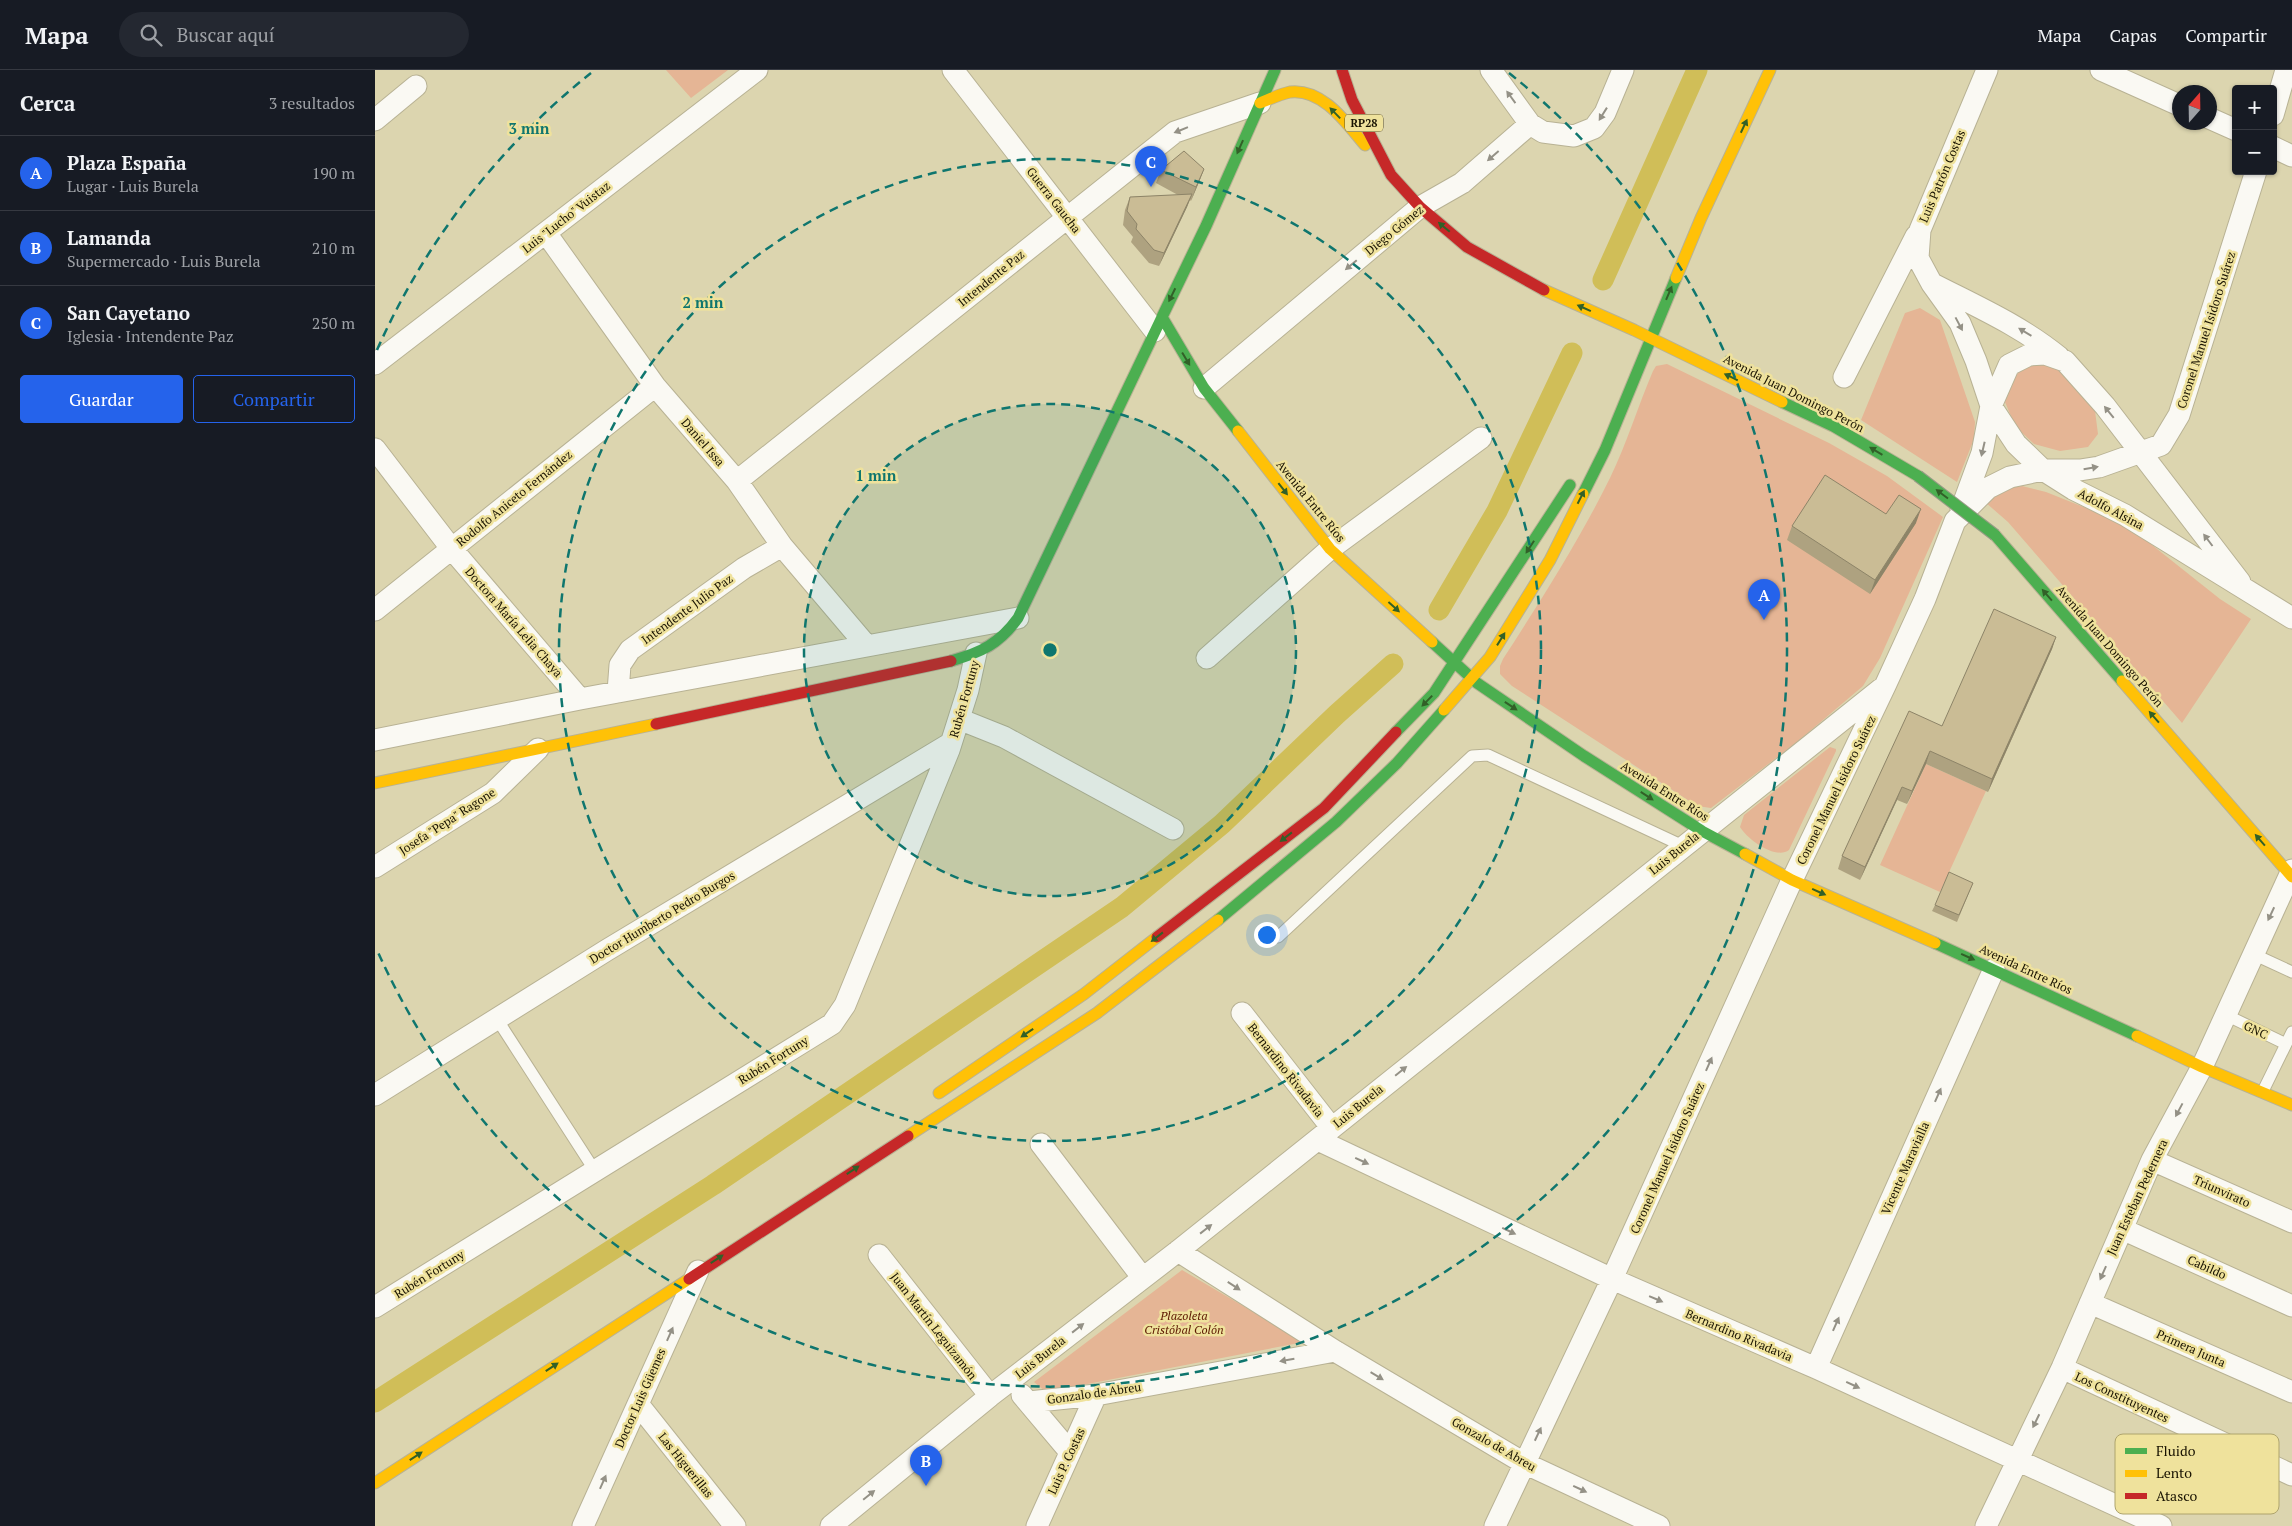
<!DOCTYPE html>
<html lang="es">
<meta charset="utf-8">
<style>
:root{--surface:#171b24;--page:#242831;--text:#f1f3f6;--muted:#9ea1a6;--line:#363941;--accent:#2563eb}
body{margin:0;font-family:"PT Serif",serif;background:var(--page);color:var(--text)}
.controls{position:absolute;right:15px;top:15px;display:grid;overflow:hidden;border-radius:5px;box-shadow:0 1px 4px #0004}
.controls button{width:45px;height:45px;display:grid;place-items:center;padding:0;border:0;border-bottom:1px solid var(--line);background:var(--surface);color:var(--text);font:25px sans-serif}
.compass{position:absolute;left:1797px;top:15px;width:45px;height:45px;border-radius:50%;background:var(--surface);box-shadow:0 1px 4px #0004;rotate:20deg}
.you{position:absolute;left:891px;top:864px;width:18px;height:18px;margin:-12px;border:4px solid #fff;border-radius:50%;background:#1a73e8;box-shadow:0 0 0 8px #1a73e833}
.badge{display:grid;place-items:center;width:32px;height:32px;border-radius:50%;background:var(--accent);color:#fff;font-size:16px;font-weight:700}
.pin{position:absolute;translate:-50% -41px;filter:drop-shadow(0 1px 2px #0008)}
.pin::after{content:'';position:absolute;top:26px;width:18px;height:15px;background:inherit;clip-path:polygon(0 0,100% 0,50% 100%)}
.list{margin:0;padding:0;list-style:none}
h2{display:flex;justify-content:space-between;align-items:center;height:65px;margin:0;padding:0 20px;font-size:21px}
h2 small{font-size:16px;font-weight:400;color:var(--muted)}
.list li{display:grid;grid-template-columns:32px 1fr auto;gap:15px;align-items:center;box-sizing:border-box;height:75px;padding:0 20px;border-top:1px solid var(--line)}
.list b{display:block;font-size:19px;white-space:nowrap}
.list p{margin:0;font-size:16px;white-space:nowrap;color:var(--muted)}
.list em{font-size:16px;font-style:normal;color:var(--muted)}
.actions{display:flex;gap:10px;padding:15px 20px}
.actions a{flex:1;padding:11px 0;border:1px solid var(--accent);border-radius:5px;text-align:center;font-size:18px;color:var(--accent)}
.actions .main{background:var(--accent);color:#fff}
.icon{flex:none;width:28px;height:28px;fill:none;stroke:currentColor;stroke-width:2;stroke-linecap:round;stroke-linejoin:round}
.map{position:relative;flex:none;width:1917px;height:1456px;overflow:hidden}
header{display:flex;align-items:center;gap:30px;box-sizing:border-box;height:70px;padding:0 25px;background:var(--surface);border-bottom:1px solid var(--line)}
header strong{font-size:24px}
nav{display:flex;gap:28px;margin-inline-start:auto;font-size:18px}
.search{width:350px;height:45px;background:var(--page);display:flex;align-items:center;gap:12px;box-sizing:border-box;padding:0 18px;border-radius:28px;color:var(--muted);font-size:19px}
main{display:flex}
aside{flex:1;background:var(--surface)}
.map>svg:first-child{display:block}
.green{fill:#e5b595}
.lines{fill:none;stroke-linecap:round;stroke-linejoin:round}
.canal{stroke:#d0be58;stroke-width:21}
.lane-casing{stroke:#b8b294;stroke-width:13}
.street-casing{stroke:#b8b294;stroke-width:23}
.fast-casing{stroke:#b8b294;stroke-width:13}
.slow-casing{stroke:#b8b294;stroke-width:13}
.jam-casing{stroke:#b8b294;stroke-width:13}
.lane{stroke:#faf9f3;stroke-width:11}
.street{stroke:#faf9f3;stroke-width:21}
.fast{stroke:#4caf50;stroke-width:11}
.slow{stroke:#ffc107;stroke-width:11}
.jam{stroke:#c62828;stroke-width:11}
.fast-bridge-casing{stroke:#969c85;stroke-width:13;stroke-linecap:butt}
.fast-bridge{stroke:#4caf50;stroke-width:11}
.wall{fill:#aea280}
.shaded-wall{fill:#8d8468}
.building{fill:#cabc95;stroke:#8d8468}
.oneway{fill:#949186}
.oneway2{fill:#326028}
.ring{fill:none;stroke:#0f766e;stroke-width:2.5;stroke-dasharray:9 6}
.labels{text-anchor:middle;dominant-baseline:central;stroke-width:5;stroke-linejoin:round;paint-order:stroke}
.shield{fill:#efe29c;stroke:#58502f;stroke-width:1}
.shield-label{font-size:11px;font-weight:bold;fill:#181200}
.street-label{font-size:12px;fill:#181200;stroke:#efe29c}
.park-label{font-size:12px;font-style:italic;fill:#5d1900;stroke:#efe29c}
.key{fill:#efe29c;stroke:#aea46d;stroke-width:1}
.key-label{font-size:14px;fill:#181200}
.centre{fill:#0f766e;stroke:#efe29c;stroke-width:2.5}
.ring-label{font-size:15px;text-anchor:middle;font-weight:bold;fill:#0f766e;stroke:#efe29c;stroke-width:5;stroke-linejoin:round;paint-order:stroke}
</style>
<header>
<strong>Mapa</strong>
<div class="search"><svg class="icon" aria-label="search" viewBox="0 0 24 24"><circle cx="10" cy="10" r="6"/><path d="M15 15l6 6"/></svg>Buscar aquí</div>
<nav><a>Mapa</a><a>Capas</a><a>Compartir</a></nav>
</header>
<main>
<aside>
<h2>Cerca<small>3 resultados</small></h2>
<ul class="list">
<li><span class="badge">A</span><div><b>Plaza España</b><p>Lugar · Luis Burela</p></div><em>190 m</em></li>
<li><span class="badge">B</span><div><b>Lamanda</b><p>Supermercado · Luis Burela</p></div><em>210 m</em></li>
<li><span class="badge">C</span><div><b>San Cayetano</b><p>Iglesia · Intendente Paz</p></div><em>250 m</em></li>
</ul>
<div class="actions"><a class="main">Guardar</a><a>Compartir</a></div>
</aside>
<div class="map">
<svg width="1917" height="1456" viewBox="0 0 1917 1456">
<rect width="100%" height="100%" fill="#dcd5af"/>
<!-- green -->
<path class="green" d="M 291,0 L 353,0 L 316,28 Z
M 1545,238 L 1565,250 L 1600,352 L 1599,369 L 1582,412 L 1486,350 L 1530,243 Z
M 1655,293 L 1680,295 L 1720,341 L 1723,364 L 1713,377 L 1685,381 L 1659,374 L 1640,356 L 1630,332 C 1636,316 1639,302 1655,293 Z
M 1292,294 L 1454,373 L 1512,406 L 1568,447 L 1505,588 L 1488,616 L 1422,672 L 1336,738 L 1322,736 L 1137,616 L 1125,604 L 1125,596 L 1128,589 C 1166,530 1204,471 1235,408 C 1252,373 1263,336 1278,301 L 1281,296 Z
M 1647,416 L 1671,422 L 1736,448 L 1772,471 L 1845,529 L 1876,549 L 1807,653 L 1633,452 L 1610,432 L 1623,420 Z
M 1455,677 L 1461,679 L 1461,681 L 1414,780 C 1401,790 1373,770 1365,757 L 1369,745 Z
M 1551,694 L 1611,721 L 1565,822 L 1505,795 Z
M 807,1200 L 929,1272 L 671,1322 L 659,1312 Z"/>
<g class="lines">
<!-- canal -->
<path class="canal" d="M 1228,210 L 1322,0
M 1064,540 L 1122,441 L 1197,283
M 0,1332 L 338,1115 L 747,837 L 847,754 L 962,644 L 1018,594"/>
<defs>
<path id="lane" d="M 903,867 L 1097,686 L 1113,685 L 1308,776
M 1878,884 L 1917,902
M 1851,945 L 1911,974
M 122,949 L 220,1101
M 1888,1021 L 1917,962"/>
<path id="street" d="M 578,0 L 780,261
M 1116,0 L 1155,54 L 1168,62 L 1199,66 L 1219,58 L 1230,43 L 1248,0
M 1612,0 L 1545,160 L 1543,188 L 1557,214 L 1585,253 L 1601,291 L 1616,336 L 1641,374 L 1668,400 L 1698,419 L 1750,445 L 1917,548
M 1726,0 L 1804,35
M 1898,45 L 1911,0
M 1834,48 L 1861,60
M 0,50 L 41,16
M 1898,77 L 1917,86
M 171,163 L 280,316 L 362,411 L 407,476 L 491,575
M 1560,215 C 1603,237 1646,256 1684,287
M 0,294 L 382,0
M 1469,307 L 1541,166
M 829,318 L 1045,137 L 1087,113 L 1155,54
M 0,379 L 76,478 L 205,629
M 362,411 L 800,62 L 885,33
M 1586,440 L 1607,383 L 1616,336 L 1634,295 L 1654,285 L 1670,284 L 1690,291 L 1730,336 L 1865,512
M 0,540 L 280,316
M 832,588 L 955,479 L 1106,368
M 243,622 L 245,595 L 255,580 L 369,498 L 407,476
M 584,649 L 629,667 L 798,759
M 0,670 L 205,629 L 643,548
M 0,797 L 118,723 L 163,679
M 867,943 L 956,1057
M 0,1025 L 232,880 L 576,673
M 943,1070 L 1237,1209 L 1441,1298 L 1786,1456
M 666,1074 L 767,1207
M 1777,1090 L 1917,1152
M 1747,1159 L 1917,1236
M 803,1181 L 960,1281 L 1149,1393 L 1284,1456
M 504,1185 L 615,1326
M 1715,1233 L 1917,1322
M 0,1237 L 457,954 L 470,935 L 574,680 L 593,620 L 601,583
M 1441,1298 L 1619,899
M 1687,1298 L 1917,1405
M 647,1325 L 695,1382
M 654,1332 L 721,1325 L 960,1281
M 263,1334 L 360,1456
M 208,1456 L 323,1201
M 456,1456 L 615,1326 L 803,1181 L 1506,619
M 662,1456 L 721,1325
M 1120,1456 L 1237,1209 L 1417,810 L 1510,616 L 1550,529 L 1580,451 L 1613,418 L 1635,407 L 1668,400 L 1705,400 L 1724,397 L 1786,375 L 1804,345 L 1881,101
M 1611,1456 L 1687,1298 L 1777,1090 L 1827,997 L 1917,800"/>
<path id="fast" d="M 1407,332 L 1458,356 L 1543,406
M 863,361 L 829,318 L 787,247 L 831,156 L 900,0
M 1208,424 L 1230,380 L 1301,208
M 1620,465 L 1747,611
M 1057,572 L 1102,613 L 1209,686 L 1327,761 L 1370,784
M 576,591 C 607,582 624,574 643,548 L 787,247
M 1021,662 L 1059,623 L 1195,415
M 843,850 L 961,752 L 1022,693 L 1069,640
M 1560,873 L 1762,966"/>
<path id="slow" d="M 885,33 C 895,29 905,24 915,22 C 948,18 972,54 990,75
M 1301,208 L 1326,148 L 1395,0
M 1169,220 L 1259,260 L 1407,332
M 863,361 L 955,479 L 1057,572
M 1747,611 L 1917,807
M 1069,640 L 1115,587 L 1175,490 L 1208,424
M 0,713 L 281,654
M 1370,784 L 1417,810 L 1560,873
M 1762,966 L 1827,997 L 1917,1035
M 564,1023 L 709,924 L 782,867
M 533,1066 L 722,943 L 843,850
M 0,1413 L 314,1209"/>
<path id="jam" d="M 967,0 L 977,30 L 1016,105 L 1045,137 L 1092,177 L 1169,220
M 281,654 L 576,591
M 782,867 L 949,738 L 1021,662
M 314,1209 L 533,1066"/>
</defs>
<!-- lane casing -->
<use href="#lane" class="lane-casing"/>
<!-- street casing -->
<use href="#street" class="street-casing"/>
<!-- fast casing -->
<use href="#fast" class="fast-casing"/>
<!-- slow casing -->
<use href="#slow" class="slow-casing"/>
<!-- jam casing -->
<use href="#jam" class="jam-casing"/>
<!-- lane -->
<use href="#lane" class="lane"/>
<!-- street -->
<use href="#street" class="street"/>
<!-- fast -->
<use href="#fast" class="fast"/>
<!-- slow -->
<use href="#slow" class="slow"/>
<!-- jam -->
<use href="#jam" class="jam"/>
<defs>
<path id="fast-bridge" d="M 1543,406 L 1620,465"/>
</defs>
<!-- fast-bridge casing -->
<use href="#fast-bridge" class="fast-bridge-casing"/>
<!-- fast-bridge -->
<use href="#fast-bridge" class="fast-bridge"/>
</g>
<!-- wall -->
<path class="wall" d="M 829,99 L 824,112 L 816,131 L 815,130 L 812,137 L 784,196 L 774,193 L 756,172 L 758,167 L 748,155 L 750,140 L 755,127 L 803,125 L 781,113 L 786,100 Z
M 1511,444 L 1541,453 L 1495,524 L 1412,470 L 1417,456 Z
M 1681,567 L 1677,579 L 1613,722 L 1551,694 L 1532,734 L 1522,730 L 1485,810 L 1463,799 L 1467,786 L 1567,656 Z
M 1598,813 L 1582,852 L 1557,841 L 1560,835 Z"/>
<!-- shaded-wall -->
<path class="shaded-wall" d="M 829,99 L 824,112 L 816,131 L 821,117 Z
M 817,124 L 812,137 L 784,196 L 789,183 Z
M 1546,439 L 1541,453 L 1495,524 L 1500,510 Z
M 1681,567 L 1677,579 L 1613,722 L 1617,709 Z
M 1555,681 L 1551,694 L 1532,734 L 1537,721 Z
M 1527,717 L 1522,730 L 1485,810 L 1490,797 Z"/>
<!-- building -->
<path class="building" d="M 809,81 L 829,99 L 821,117 L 786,100 Z
M 817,124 L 789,183 L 779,180 L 761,159 L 762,154 L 752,141 L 755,127 Z
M 1450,405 L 1511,444 L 1524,425 L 1546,439 L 1500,510 L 1417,456 Z
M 1619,539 L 1681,567 L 1617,709 L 1555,681 L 1537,721 L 1527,717 L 1490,797 L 1467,786 L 1534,641 L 1567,656 Z
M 1574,802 L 1598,813 L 1584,845 L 1560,835 Z"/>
<!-- one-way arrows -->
<defs><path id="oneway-solid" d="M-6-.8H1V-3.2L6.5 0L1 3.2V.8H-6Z" transform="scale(1.25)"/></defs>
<g class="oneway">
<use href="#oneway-solid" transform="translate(1136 27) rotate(-126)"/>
<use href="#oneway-solid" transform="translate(1228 44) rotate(122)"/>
<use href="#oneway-solid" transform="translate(806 60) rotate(158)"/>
<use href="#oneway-solid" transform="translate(1118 86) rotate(139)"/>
<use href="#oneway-solid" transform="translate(976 195) rotate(140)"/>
<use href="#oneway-solid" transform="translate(1584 254) rotate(62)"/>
<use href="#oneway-solid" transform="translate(1650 262) rotate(-149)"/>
<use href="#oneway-solid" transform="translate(1734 342) rotate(-129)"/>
<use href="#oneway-solid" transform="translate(1608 379) rotate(103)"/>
<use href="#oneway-solid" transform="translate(1716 398) rotate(-10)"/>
<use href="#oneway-solid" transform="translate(1833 470) rotate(-127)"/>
<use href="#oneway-solid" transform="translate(1896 844) rotate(115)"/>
<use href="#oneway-solid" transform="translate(1334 994) rotate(-66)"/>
<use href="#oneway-solid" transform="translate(1026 1001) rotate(-39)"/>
<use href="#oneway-solid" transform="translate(1563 1025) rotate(-66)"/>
<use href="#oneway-solid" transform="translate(1804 1040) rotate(118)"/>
<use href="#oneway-solid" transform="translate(987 1091) rotate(25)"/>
<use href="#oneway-solid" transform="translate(831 1159) rotate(-38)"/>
<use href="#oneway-solid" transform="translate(1134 1161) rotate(25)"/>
<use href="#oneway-solid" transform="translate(1728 1203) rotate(114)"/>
<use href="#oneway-solid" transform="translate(859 1216) rotate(33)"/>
<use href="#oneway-solid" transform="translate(1281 1229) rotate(23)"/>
<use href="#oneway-solid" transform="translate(1461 1254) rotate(-66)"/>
<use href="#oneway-solid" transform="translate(703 1258) rotate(-38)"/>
<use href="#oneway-solid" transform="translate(295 1264) rotate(-66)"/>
<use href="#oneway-solid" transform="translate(912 1290) rotate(170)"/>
<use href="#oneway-solid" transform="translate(1002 1306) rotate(31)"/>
<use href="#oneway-solid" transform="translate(1478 1315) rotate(25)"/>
<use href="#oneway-solid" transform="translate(1661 1351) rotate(116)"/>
<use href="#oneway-solid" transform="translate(1163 1364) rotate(-65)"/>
<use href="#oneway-solid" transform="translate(228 1412) rotate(-66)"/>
<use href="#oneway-solid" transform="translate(1205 1419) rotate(25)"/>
<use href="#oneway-solid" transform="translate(494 1425) rotate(-39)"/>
</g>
<g class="oneway2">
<use href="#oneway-solid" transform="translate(960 43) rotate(-134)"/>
<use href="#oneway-solid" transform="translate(1369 56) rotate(-65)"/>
<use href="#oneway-solid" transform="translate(865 77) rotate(114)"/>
<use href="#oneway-solid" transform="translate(1069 157) rotate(-140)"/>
<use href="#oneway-solid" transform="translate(1294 223) rotate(-67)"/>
<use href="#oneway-solid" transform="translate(797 225) rotate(116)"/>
<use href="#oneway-solid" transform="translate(1209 238) rotate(-156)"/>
<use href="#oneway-solid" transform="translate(811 289) rotate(59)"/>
<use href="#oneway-solid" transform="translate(1356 307) rotate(-154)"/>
<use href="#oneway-solid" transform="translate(1501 381) rotate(-149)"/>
<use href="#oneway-solid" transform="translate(908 419) rotate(52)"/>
<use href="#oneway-solid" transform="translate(1567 424) rotate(-143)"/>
<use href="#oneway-solid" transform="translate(1206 427) rotate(-63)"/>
<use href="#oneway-solid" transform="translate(1155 477) rotate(123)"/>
<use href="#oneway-solid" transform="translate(1672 525) rotate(-131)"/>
<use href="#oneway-solid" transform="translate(1019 537) rotate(42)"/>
<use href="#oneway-solid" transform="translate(1126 569) rotate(-58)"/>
<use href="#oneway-solid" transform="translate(1052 631) rotate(134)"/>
<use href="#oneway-solid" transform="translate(1136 636) rotate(34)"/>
<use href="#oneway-solid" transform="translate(1779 647) rotate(-131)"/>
<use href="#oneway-solid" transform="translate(1272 726) rotate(33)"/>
<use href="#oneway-solid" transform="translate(911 767) rotate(142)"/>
<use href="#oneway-solid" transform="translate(1885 770) rotate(-131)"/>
<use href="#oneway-solid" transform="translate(1444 822) rotate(24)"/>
<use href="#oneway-solid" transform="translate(782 867) rotate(142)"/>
<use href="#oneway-solid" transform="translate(1593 887) rotate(24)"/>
<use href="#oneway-solid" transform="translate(652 963) rotate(146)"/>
<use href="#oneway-solid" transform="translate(478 1100) rotate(-33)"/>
<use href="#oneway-solid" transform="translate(342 1189) rotate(-33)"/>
<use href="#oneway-solid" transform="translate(177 1297) rotate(-33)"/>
<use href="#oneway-solid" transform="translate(41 1386) rotate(-33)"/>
</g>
<!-- distance rings -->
<circle cx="675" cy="580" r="246" fill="#0f766e" fill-opacity=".12"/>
<g class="ring">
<circle cx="675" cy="580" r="246"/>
<circle cx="675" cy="580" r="491"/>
<path d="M2 280A737 737 0 0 1 216 3M1134 3A737 737 0 1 1 2 880"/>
</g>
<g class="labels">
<!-- shield labels -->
<rect class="shield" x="970" y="44.5" width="38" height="17" rx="4"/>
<g class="shield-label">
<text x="989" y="53">RP28</text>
</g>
<!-- street labels -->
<g class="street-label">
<text transform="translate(1567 106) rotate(-67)">Luis Patrón Costas</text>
<text transform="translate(679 130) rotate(52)">Guerra Gaucha</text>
<text transform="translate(191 147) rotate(-38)">Luis "Lucho" Vuistaz</text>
<text transform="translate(1019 160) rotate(-39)">Diego Gómez</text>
<text transform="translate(616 208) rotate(-39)">Intendente Paz</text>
<text transform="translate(1831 260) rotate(-72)">Coronel Manuel Isidoro Suárez</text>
<text transform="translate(1419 323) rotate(27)">Avenida Juan Domingo Perón</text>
<text transform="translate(328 372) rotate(49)">Daniel Issa</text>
<text transform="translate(139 428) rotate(-39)">Rodolfo Aniceto Fernández</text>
<text transform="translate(936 431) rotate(51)">Avenida Entre Ríos</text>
<text transform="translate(1736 439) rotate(28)">Adolfo Alsina</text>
<text transform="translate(312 539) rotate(-36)">Intendente Julio Paz</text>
<text transform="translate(139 552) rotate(49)">Doctora María Lelia Chaya</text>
<text transform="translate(1735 576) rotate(49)">Avenida Juan Domingo Perón</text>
<text transform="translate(589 629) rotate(-74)">Rubén Fortuny</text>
<text transform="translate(1461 720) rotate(-64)">Coronel Manuel Isidoro Suárez</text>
<text transform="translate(1290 721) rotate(32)">Avenida Entre Ríos</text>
<text transform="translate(72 751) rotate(-33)">Josefa "Pepa" Ragone</text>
<text transform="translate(1299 783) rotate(-39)">Luis Burela</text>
<text transform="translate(287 847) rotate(-31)">Doctor Humberto Pedro Burgos</text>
<text transform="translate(1651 899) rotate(25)">Avenida Entre Ríos</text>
<text transform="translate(1881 960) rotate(25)">GNC</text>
<text transform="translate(398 990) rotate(-32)">Rubén Fortuny</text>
<text transform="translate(911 1000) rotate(52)">Bernardino Rivadavia</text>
<text transform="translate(983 1036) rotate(-39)">Luis Burela</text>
<text transform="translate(1292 1088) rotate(-66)">Coronel Manuel Isidoro Suárez</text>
<text transform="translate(1530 1098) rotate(-66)">Vicente Maravialla</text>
<text transform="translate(1847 1121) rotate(24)">Triunvirato</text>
<text transform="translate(1762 1127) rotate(-65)">Juan Esteban Pedernera</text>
<text transform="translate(1832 1197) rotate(24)">Cabildo</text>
<text transform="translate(54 1204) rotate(-32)">Rubén Fortuny</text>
<text transform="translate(559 1256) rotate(52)">Juan Martín Leguizamón</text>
<text transform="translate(1364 1265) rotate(23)">Bernardino Rivadavia</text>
<text transform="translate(1816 1278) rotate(24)">Primera Junta</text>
<text transform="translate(665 1287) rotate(-38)">Luis Burela</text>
<text transform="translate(719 1323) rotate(-8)">Gonzalo de Abreu</text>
<text transform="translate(1747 1327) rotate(25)">Los Constituyentes</text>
<text transform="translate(265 1328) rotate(-66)">Doctor Luis Güemes</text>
<text transform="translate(1119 1374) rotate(30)">Gonzalo de Abreu</text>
<text transform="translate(691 1391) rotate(-65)">Luis P. Costas</text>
<text transform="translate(311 1395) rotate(51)">Las Higuerillas</text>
</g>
<!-- park labels -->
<g class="park-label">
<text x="809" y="1245">Plazoleta<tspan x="809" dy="14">Cristóbal Colón</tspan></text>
</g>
</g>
<!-- legend -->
<rect x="1740" y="1364" width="164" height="80" rx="8" class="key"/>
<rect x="1750" y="1378" width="22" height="6" fill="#4caf50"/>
<rect x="1750" y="1400" width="22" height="7" fill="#ffc107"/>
<rect x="1750" y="1423" width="22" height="6" fill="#c62828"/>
<g class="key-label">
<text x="1781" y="1386">Fluido</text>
<text x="1781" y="1408">Lento</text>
<text x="1781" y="1431">Atasco</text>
</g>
<circle cx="675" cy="580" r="8" class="centre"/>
<g class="ring-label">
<text x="154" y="64">3 min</text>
<text x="328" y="238">2 min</text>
<text x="501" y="411">1 min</text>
</g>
</svg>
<div class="controls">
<button>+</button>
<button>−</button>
</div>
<svg class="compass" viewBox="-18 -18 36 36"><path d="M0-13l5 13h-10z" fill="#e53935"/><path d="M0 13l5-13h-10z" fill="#9ea1a6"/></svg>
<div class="you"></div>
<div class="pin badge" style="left:1389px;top:550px">A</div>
<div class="pin badge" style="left:551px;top:1416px">B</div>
<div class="pin badge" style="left:776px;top:117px">C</div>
</div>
</main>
